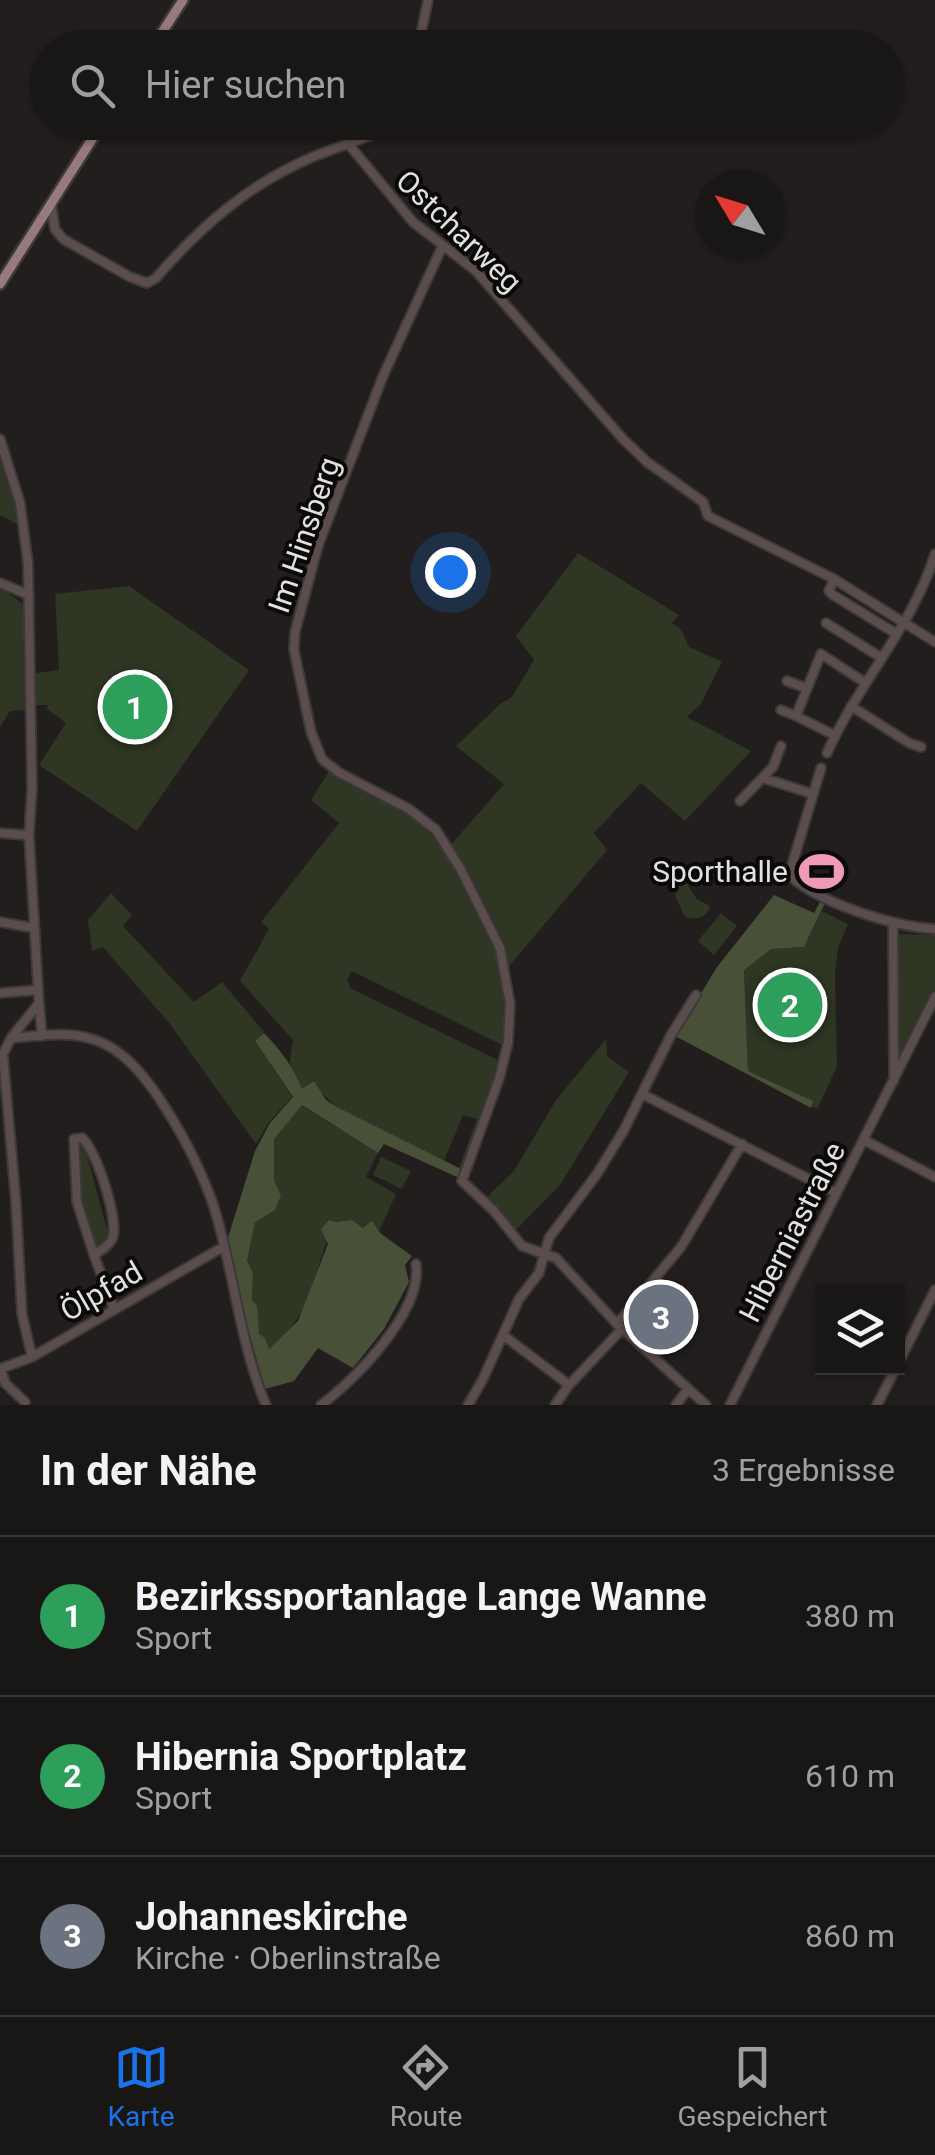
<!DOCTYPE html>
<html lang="de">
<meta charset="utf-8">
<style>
:root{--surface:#191616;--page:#221f1f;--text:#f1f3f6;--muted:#9f9fa1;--line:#373535;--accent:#1a73e8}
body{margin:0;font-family:Roboto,sans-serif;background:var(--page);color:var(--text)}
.controls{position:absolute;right:30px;bottom:30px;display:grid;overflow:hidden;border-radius:0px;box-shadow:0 2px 8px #0004}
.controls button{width:90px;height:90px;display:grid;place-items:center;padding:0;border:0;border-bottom:2px solid var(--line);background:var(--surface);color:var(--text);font:50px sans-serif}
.compass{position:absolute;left:695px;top:170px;width:90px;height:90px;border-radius:50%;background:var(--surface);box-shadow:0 2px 8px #0004;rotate:308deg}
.you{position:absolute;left:450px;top:572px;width:35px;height:35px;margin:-25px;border:8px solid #fff;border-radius:50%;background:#1a73e8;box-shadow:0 0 0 15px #1a73e833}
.badge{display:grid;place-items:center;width:65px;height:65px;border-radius:50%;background:var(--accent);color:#fff;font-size:32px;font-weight:700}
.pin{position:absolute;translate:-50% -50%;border:5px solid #fff;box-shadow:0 2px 10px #0006}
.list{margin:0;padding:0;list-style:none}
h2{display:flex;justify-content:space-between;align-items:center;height:130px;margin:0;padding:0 40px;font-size:42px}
h2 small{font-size:32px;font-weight:400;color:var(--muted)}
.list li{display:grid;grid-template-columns:65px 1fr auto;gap:30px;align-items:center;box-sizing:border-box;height:160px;padding:0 40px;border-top:2px solid var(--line)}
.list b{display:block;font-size:38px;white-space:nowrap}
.list p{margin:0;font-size:32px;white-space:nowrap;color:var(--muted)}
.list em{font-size:32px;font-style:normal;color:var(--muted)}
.icon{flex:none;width:55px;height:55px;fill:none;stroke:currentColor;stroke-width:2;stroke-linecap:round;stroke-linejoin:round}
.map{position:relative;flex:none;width:935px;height:1405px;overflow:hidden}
.search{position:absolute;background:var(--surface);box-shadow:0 2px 8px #0004;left:30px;right:30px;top:30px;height:110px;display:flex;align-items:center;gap:25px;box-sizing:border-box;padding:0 35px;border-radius:55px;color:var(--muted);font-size:38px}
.sheet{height:610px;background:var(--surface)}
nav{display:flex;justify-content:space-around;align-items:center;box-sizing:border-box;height:140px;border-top:2px solid var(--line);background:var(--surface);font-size:28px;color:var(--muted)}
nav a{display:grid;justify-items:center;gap:5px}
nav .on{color:var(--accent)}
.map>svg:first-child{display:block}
.green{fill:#2f3623}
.forest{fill:#485137}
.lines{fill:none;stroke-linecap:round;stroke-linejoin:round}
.minor-casing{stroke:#3c3938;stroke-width:12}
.major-casing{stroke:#3c3938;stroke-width:14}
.minor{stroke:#5b4d4e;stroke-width:8}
.major{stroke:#977a7c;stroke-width:9}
.labels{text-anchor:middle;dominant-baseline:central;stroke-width:8;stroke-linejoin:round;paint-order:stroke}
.street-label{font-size:30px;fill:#e3e1df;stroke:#0a0908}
.poi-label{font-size:30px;fill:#e3e1df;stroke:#0a0908;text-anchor:end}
</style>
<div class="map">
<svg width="935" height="1405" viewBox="0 0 935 1405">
<rect width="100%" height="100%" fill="#211e1d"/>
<!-- green -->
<path class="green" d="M 0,451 L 21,526 L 0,515 Z
M 578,553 L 679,615 L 672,623 L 681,629 L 689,647 L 722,662 L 700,705 L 687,717 L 751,751 L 685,821 L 641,783 L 594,833 L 607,850 L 506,970 L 510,1004 L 506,1047 L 352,971 L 347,979 L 350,988 L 504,1063 L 465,1171 L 459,1168 L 477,1119 L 463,1115 L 444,1161 L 337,1107 L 315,1087 L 302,1090 L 289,1067 L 293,1040 L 240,981 L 269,929 L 261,922 L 339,823 L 311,800 L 331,768 L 409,809 L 449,847 L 504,784 L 456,746 L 500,704 L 512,697 L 534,660 L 516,636 Z
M 129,586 L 249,670 L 137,831 L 39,765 L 66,723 L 47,709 L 48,705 L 36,705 L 36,673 L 59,670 L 55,594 Z
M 0,587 L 24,605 L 26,710 L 10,711 L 0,727 Z
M 680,877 L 684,879 L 697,899 L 710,906 C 707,919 695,920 685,917 L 675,896 Z
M 111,893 L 132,915 L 123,926 L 194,1002 L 222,982 L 264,1032 L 255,1041 L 292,1097 L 269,1122 L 256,1144 L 170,1024 L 103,947 L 92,951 L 88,920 Z
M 822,911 L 848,924 L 838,948 L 835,975 L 837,1066 L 818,1108 L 812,1106 L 812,1101 L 748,1071 L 744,969 L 771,949 L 804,947 Z
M 721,913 L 737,926 L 714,955 L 698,941 Z
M 895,934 L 935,935 L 935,991 L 901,1056 L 896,1056 Z
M 606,1039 L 607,1056 L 629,1072 L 560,1185 L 512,1234 L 483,1201 L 514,1171 L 556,1100 Z
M 301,1105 L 378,1153 L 366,1177 L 396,1194 L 379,1232 L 363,1228 L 352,1220 L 335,1222 C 312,1269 316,1314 268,1350 L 259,1335 L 252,1301 L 253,1274 L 246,1260 L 255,1222 L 274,1181 L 273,1139 Z
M 81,1143 L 90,1149 L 86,1152 L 107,1229 L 112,1230 L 111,1237 L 96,1250 L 93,1249 L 80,1200 L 77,1146 Z
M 381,1157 L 411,1171 L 402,1189 L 373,1175 Z"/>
<!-- forest -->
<path class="forest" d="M 774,895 L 814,913 L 821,900 L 826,901 L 804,947 L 771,949 L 744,970 L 748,1071 L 813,1101 L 811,1108 L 675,1036 L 717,967 Z
M 264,1033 C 281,1050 293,1067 302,1089 L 314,1081 L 326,1100 L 337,1107 L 465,1171 L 457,1177 L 384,1144 L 378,1153 L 302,1105 L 274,1139 L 274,1181 L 281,1195 L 275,1210 L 255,1222 L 247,1260 L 253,1274 L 252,1300 L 257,1306 L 259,1334 L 265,1338 L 269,1349 L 298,1321 L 328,1244 L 321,1229 L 329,1220 L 335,1222 L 352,1220 L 363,1228 L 372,1221 L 380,1233 L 412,1256 L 405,1265 L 409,1282 L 384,1329 L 353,1368 L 318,1348 L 294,1381 L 265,1389 L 225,1247 L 255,1151 L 270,1123 L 293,1097 L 255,1041 Z"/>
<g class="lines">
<defs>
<path id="minor" d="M 418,48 L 428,0
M 350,146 L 413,222 L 476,271 L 623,439 L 647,462 L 703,502 L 708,516 L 834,579 L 935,642
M 51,204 L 55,229 L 63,239 L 130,277 L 147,283 L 156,278 C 202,225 250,183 315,156 C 342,145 369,139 394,122
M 442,247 L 383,376 L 318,546 L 295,632 L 294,650 L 311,732 L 322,759 L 338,772 L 409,809 L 436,830 L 460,868 L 500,948 L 510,1004 L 508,1043 L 499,1079 L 462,1181 L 494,1211 L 522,1246 L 556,1258 L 617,1324 L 706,1405
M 0,439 L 20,503 L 28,563 L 32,788 L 29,835 L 39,1003 L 11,1038 L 3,1054 L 16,1204 L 22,1314 L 32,1357
M 834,579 L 829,591 L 833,595 L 895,633
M 0,583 L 29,595
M 826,623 L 880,657
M 787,681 L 806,688
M 851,706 L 909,743 L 921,747
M 781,710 L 796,716
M 834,735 L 796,716 L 821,654 L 864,682
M 827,753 C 857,685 914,624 935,554
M 821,768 L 789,875 C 821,904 892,926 935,929
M 763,778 L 813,794
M 740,801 L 773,767 L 781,746
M 0,833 L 26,835
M 0,922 L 34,928
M 893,924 L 894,1080
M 0,993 L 37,990
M 39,1003 L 42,1036
M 11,1038 C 39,1036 68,1030 95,1040 C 122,1049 141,1072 157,1095 C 180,1129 199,1165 213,1204 C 234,1270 239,1342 266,1405
M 642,1094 L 836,1193
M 864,1140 L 935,1177
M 94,1255 L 77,1202 L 74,1139 L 82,1138 C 96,1149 120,1222 112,1239 C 109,1246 101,1250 94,1255 L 114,1309
M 617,1324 L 681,1247 L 742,1144
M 503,1335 L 569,1385
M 898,1364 L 935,1290
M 0,1369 L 32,1357 L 223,1247
M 1,1369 L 5,1383 L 25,1402
M 321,1405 C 355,1380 423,1311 416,1264
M 468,1405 L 483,1379 L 519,1299 L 539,1273 L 549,1238 L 597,1174 L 624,1130 L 671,1035 L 696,995
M 555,1405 L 569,1385 L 622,1329
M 676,1405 L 688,1389
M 730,1405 L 935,997
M 877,1405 L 896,1368"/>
<path id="major" d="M 152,48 L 183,0
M 0,284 L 103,122"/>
</defs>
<!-- minor casing -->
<use href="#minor" class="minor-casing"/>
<!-- major casing -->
<use href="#major" class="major-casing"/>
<!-- minor -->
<use href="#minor" class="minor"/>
<!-- major -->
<use href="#major" class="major"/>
</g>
<!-- icons -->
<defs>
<symbol id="stadium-bare" viewBox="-9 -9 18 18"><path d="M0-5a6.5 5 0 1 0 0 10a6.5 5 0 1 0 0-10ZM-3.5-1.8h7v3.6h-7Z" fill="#ef9ab8" stroke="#0a0908" stroke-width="2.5" paint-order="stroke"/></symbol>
</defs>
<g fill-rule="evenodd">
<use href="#stadium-bare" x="790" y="840" width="63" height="63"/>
</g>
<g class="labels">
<!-- street labels -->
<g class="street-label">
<text transform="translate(459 231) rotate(44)">Ostcharweg</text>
<text transform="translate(304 535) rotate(-71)">Im Hinsberg</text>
<text transform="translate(792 1232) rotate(-63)">Hiberniastraße</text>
<text transform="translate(101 1291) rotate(-30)">Ölpfad</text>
</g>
<!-- poi labels -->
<g class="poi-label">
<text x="788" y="871">Sporthalle</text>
</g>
</g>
</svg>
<div class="controls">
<button><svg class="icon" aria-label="layers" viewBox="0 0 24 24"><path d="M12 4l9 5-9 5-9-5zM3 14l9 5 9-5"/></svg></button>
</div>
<svg class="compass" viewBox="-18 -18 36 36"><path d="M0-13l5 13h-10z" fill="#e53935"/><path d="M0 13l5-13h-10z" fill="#9f9fa1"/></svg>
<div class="you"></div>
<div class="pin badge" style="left:135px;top:707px;background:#2e9e5b">1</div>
<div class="pin badge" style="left:790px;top:1005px;background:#2e9e5b">2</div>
<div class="pin badge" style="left:661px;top:1317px;background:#6b7280">3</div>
<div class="search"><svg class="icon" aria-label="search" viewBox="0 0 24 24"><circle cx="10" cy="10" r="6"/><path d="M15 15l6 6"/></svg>Hier suchen</div>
</div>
<section class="sheet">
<h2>In der Nähe<small>3 Ergebnisse</small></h2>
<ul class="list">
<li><span class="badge" style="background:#2e9e5b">1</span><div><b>Bezirkssportanlage Lange Wanne</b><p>Sport</p></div><em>380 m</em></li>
<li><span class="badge" style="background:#2e9e5b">2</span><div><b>Hibernia Sportplatz</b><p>Sport</p></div><em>610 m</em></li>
<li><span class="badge" style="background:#6b7280">3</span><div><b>Johanneskirche</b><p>Kirche · Oberlinstraße</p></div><em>860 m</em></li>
</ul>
</section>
<nav>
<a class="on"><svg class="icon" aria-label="map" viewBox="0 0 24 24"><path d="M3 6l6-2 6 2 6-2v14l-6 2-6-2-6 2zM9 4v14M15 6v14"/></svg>Karte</a>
<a><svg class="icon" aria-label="directions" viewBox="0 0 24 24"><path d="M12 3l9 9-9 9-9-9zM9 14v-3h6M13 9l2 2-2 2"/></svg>Route</a>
<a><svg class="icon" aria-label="saved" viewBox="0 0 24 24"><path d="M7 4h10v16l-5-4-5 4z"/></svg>Gespeichert</a>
</nav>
